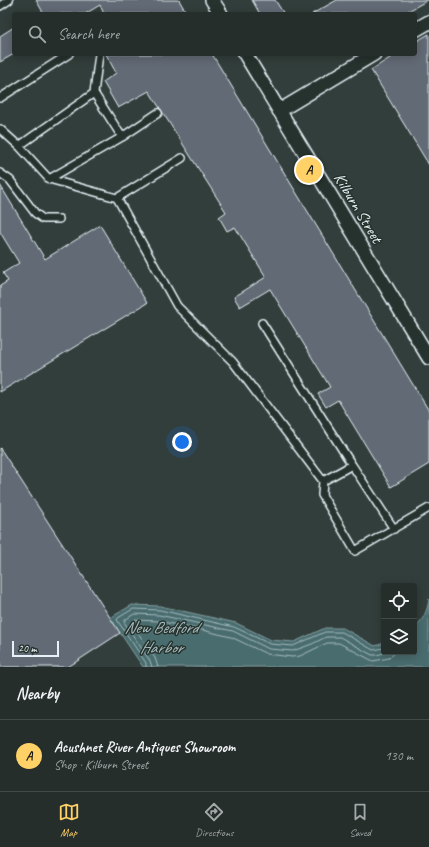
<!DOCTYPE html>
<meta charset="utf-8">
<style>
:root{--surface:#262e2c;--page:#2e3634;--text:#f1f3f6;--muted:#a4a8a9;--line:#424a48;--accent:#ffd166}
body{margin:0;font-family:Caveat,sans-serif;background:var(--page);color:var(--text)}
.controls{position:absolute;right:12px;bottom:12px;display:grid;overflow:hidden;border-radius:4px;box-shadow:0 2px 10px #0003}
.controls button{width:36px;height:36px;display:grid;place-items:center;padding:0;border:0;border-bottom:1px solid var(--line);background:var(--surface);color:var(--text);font:20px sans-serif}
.scale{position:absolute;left:12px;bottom:10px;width:47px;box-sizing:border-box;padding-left:4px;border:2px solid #e8f1f8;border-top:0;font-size:11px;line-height:14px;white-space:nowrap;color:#e8f1f8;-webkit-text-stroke:3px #26332d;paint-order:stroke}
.you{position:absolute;left:182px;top:442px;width:14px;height:14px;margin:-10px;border:3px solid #fff;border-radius:50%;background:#1a73e8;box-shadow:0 0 0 6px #1a73e833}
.badge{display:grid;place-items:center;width:26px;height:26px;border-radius:50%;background:var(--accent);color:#111;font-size:13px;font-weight:700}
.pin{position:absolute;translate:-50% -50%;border:2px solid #fff;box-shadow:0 1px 4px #0006}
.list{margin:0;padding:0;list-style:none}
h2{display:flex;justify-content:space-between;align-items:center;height:52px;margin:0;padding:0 16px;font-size:17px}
h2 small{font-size:13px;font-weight:400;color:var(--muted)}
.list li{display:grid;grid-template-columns:26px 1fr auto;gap:12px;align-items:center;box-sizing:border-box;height:72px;padding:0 16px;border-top:1px solid var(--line)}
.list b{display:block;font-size:15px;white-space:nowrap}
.list p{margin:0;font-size:13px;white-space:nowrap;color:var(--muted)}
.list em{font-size:13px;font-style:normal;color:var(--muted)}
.icon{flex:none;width:22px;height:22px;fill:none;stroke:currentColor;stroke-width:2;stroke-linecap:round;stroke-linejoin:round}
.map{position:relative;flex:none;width:429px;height:667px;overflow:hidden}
.search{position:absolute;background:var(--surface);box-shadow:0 2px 10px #0003;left:12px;right:12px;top:12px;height:44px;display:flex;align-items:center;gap:10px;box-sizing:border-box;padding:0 14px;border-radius:4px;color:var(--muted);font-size:15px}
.sheet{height:124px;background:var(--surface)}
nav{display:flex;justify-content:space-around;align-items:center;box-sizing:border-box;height:56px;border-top:1px solid var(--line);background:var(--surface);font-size:11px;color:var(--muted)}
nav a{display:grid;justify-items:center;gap:2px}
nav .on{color:var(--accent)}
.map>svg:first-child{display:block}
.water{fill:#486c6e;stroke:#88a1a5}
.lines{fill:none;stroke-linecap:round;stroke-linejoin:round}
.shore{stroke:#a8bcc1;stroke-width:1}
.building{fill:#626b75;stroke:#e8f1f8}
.service-casing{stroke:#e8f1f8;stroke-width:10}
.minor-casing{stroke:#e8f1f8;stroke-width:16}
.service{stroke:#26332d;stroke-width:7}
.minor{stroke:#26332d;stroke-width:13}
.labels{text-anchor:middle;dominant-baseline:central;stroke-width:3;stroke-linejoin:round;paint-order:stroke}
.street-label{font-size:16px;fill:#e8f1f8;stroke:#26332d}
.water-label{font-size:17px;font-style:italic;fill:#a8bcc1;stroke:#26332d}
</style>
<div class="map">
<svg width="429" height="667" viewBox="0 0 429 667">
<rect width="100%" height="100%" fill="#323e3b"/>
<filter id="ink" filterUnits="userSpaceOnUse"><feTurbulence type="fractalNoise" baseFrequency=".025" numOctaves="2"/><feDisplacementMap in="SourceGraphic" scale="8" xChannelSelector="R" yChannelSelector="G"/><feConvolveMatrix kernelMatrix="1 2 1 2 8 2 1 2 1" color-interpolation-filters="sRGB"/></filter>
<g filter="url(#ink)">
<!-- water -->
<path class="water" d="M 429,599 L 429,667 L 143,667 L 110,618 L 132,605 L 160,606 L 236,623 L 271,640 L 294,642 L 325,628 L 343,628 L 375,646 L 384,643 L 384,652 L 414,652 L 414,627 C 423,622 428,609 429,599 Z"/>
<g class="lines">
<!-- shore -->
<path class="shore" d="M 146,667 L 146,663 L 117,620 L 118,618 L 133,609 L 160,610 L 234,627 L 270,644 L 293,646 L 325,632 L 342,632 L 373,650 L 384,648
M 152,667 L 150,661 L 124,622 L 125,620 L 134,614 L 159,615 L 233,631 L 269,649 L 293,651 L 312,644 L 326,637 L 340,637 L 372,655 L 377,655 L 387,652
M 158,667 L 155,658 L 132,624 L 133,622 L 135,620 L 158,621 L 202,630 L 231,637 L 267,654 L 292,657 L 300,656 L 327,643 L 339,643 L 373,661 L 389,658 L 396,652"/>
</g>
<!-- building -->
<path class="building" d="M 36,0 L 179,0 L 187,14 L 104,14 L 100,5 L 85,14 L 44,14 Z
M 252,0 L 275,0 L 284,14 L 260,14 Z
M 337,0 L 428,0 L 403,14 L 312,14 Z
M 14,27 L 14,54 L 0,62 L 0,36 Z
M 429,34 L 429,165 L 371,70 L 396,54 L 415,54 L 415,42 Z
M 106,54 L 212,54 L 429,411 L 429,464 L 391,487 L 338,400 L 326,407 L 318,394 L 330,387 L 270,289 L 240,307 L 234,297 L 266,277 L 235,227 L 227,231 L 219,217 L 226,212 L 149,91 L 118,108 L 103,82 L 116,73 Z
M 0,185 L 45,259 L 100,225 L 147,303 L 0,392 L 0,286 L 8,281 L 3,273 L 19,263 L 0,232 Z
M 0,448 L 120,633 L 68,667 L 0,667 Z"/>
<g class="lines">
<defs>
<path id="service" d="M 0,6 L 9,0
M 99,54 L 94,93 L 122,137
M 0,98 L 69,54
M 0,129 L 19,146 L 49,179 L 117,198 L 182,158
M 19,146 L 94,93
M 0,173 L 10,180 L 35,213 L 43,219 L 59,219
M 49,179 L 122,137 L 158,113
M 117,198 L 177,306 L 233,362 L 323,481 L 352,465 L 394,529
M 262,323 L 352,465
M 323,481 L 322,495 L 355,551 L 429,508"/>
<path id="minor" d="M 212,0 L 221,14
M 415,30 L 429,22
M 245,54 L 429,358
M 279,111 L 374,54"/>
</defs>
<!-- service casing -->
<use href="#service" class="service-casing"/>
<!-- minor casing -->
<use href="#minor" class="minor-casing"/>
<!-- service -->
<use href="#service" class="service"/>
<!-- minor -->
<use href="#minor" class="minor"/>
</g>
</g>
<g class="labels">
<!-- street labels -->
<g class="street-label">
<text transform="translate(358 208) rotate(59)">Kilburn Street</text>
</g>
<!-- water labels -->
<g class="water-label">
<text x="161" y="627">New Bedford<tspan x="161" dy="20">Harbor</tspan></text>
</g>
</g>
</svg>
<div class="controls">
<button><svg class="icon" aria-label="locate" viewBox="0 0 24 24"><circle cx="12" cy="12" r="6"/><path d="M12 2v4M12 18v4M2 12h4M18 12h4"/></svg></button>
<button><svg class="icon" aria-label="layers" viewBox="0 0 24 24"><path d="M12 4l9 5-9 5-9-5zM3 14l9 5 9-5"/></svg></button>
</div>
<div class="scale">20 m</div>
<div class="you"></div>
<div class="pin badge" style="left:309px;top:170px">A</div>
<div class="search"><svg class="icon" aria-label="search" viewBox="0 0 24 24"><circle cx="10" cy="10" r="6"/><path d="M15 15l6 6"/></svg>Search here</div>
</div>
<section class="sheet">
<h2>Nearby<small></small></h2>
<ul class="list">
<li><span class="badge">A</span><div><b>Acushnet River Antiques Showroom</b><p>Shop · Kilburn Street</p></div><em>130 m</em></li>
</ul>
</section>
<nav>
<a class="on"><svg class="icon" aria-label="map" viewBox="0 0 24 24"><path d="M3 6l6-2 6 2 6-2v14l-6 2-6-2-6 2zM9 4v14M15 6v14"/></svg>Map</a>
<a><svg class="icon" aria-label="directions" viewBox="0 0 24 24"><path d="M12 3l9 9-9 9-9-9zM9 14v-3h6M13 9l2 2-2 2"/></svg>Directions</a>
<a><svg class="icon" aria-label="saved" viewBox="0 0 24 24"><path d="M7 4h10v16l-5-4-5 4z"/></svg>Saved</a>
</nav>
